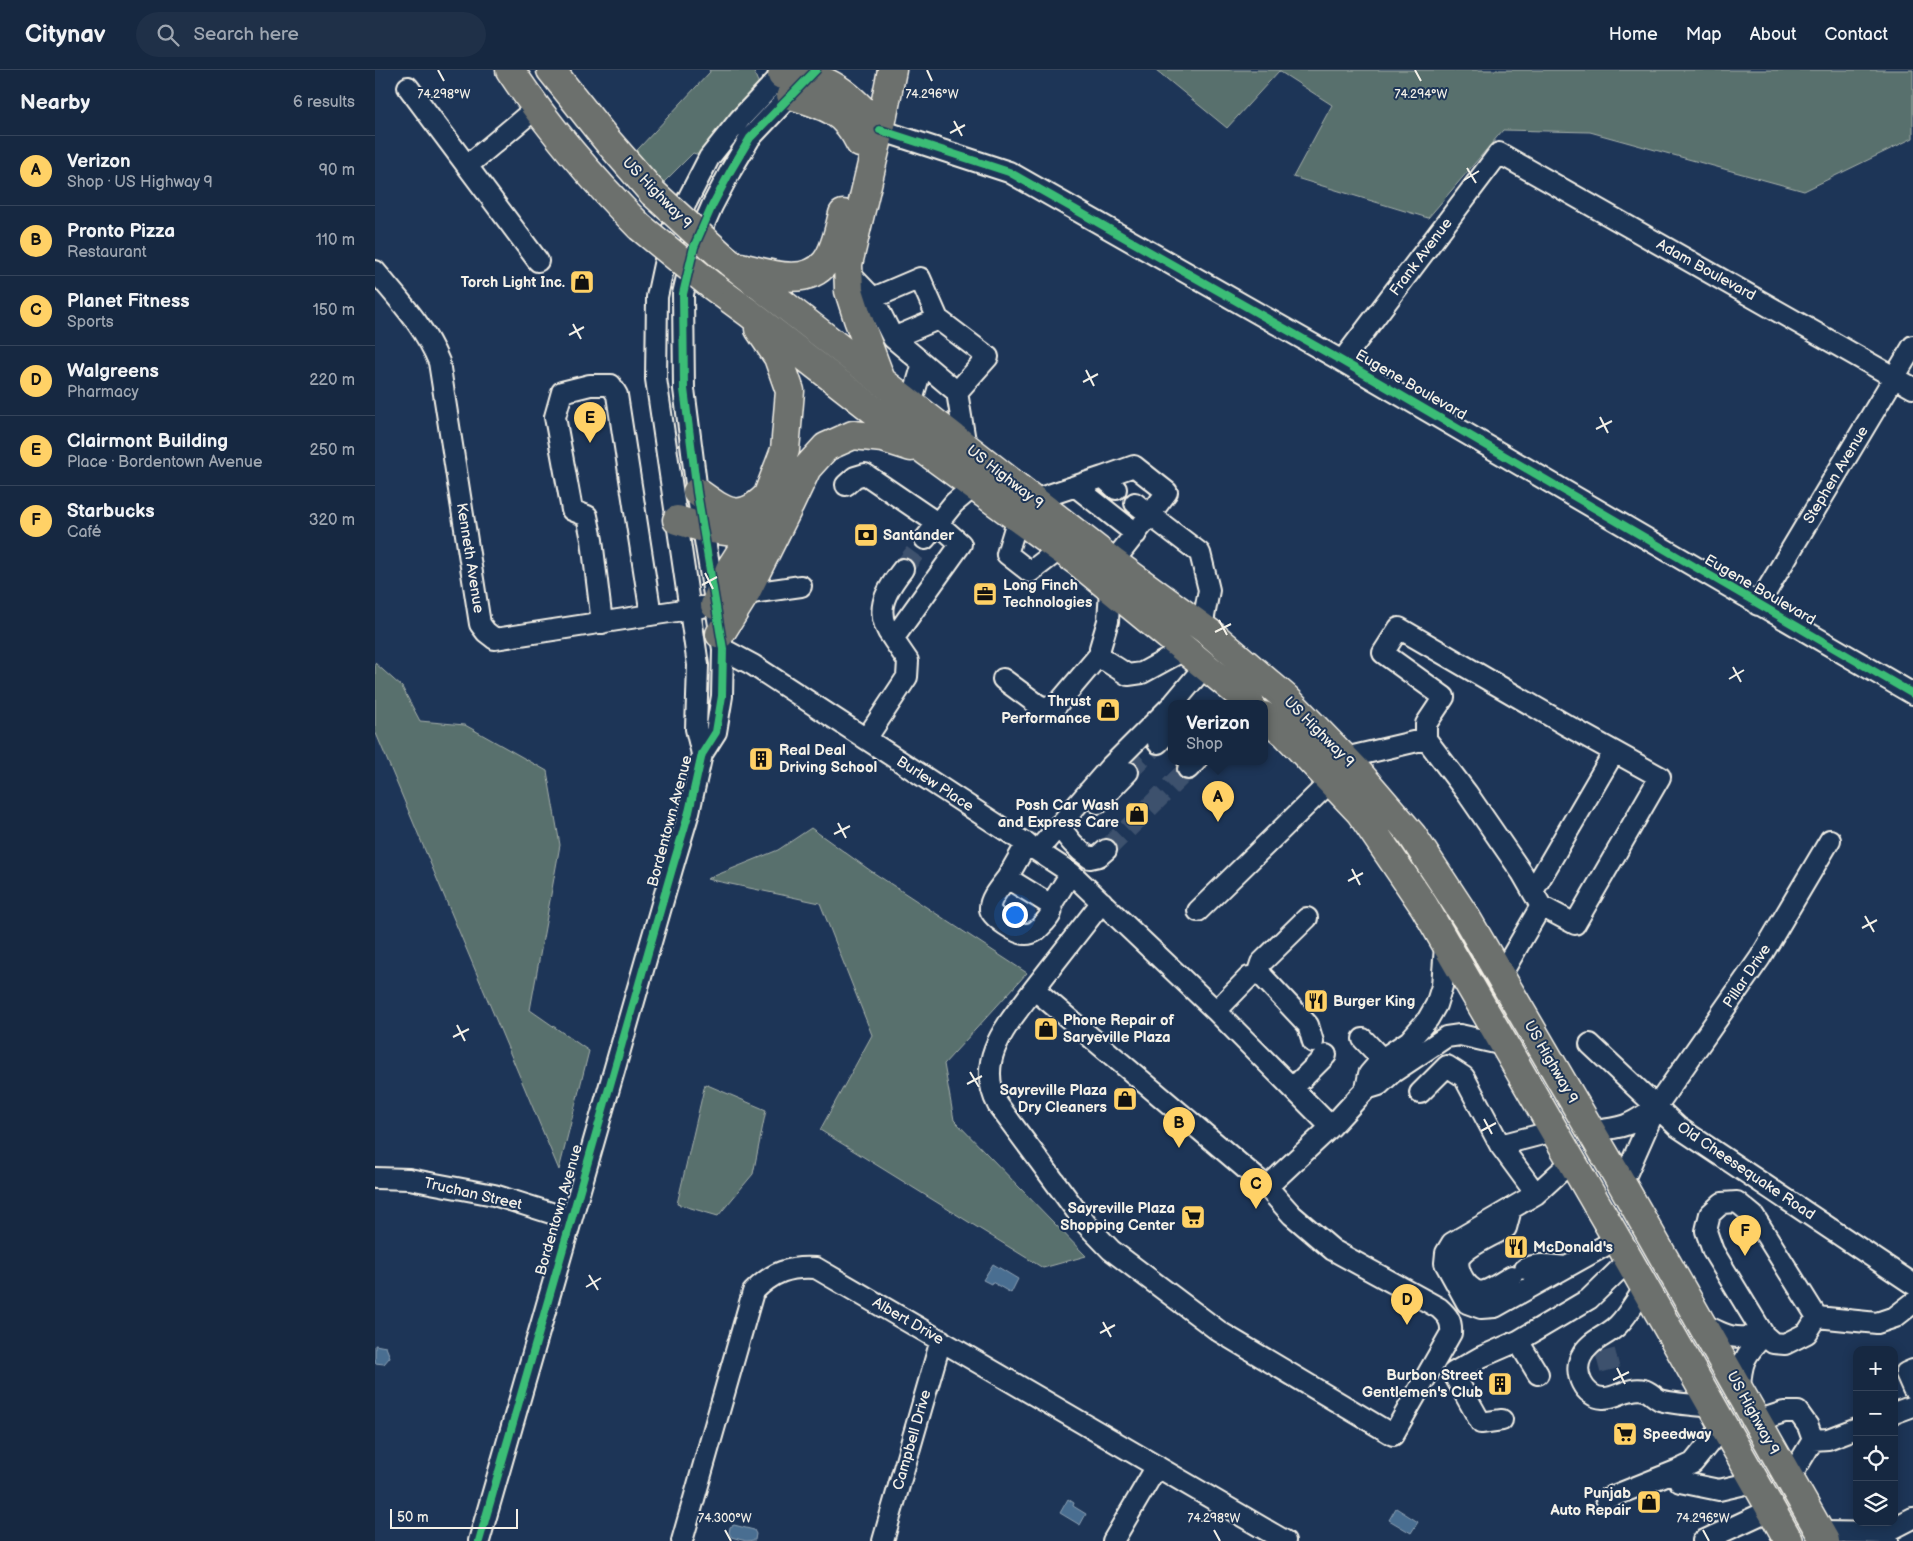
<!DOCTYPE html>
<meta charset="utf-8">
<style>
:root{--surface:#162841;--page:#1f3048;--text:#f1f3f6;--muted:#9ea6b1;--line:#35445a;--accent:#ffd166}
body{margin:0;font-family:"Balsamiq Sans",sans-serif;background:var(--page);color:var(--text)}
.controls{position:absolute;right:15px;bottom:15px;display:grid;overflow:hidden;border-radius:10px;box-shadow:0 2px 12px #0003}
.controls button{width:45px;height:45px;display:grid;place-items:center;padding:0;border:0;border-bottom:1px solid var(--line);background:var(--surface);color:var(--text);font:25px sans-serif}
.scale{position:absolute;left:15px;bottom:12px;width:128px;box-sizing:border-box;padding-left:5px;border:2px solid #f4f1e8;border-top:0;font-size:14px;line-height:18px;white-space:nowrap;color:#f4f1e8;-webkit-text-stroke:4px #1d3557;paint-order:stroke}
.you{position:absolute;left:639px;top:844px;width:18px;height:18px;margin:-12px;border:4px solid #fff;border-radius:50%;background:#1a73e8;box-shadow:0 0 0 8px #1a73e833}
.badge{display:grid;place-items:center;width:32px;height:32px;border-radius:50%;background:var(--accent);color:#111;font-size:16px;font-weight:700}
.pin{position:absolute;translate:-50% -41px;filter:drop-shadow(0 1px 2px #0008)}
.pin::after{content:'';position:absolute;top:26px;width:18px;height:15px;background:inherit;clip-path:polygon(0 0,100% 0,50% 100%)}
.popup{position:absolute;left:793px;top:630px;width:100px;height:65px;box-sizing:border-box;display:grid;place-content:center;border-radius:10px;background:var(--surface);filter:drop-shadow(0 1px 4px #0005);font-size:16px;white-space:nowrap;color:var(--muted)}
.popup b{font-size:19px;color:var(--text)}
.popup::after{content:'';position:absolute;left:50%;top:100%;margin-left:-10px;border:10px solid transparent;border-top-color:var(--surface)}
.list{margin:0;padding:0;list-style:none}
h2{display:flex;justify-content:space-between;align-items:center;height:65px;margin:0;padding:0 20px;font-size:21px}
h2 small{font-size:16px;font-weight:400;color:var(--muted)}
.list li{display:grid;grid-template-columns:32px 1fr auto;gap:15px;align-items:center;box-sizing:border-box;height:70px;padding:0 20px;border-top:1px solid var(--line)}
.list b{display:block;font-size:19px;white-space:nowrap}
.list p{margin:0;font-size:16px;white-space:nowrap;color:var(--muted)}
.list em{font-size:16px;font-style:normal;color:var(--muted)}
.icon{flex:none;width:28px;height:28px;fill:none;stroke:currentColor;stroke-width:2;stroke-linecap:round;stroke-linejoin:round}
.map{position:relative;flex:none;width:1538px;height:1471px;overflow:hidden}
header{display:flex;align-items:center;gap:30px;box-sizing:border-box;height:70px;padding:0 25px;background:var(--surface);border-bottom:1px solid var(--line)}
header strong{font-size:24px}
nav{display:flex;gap:28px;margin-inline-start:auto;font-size:18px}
.search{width:350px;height:45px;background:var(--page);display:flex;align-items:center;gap:12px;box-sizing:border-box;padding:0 18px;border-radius:28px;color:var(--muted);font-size:19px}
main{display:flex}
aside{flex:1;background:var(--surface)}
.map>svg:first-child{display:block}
.green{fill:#59706d;stroke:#a6b0aa}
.water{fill:#4a6e91;stroke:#8ea2b4}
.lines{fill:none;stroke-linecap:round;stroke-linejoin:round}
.minor-tunnel{stroke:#3d516d;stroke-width:20;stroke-dasharray:20 10;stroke-linecap:butt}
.minor-casing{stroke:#f4f1e8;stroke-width:24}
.highway-casing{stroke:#f4f1e8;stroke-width:31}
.minor{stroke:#1d3557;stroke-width:20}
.highway{stroke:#6c706d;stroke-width:28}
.highway-bridge-casing{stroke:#f4f1e8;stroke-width:31;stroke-linecap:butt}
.highway-bridge{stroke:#6c706d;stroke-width:28}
.cycleway-casing{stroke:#1d3557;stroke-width:11}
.cycleway{stroke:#3abd76;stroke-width:8}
.ticks{fill:none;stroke:#f4f1e8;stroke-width:2}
.labels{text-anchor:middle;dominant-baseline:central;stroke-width:4;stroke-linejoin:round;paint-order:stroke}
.street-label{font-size:15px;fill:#f4f1e8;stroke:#1d3557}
.poi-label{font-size:15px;font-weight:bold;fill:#f4f1e8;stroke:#1d3557;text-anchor:end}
.ticks-label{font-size:12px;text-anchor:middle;fill:#f4f1e8;stroke:#1d3557;stroke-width:4;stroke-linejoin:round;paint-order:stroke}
</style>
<header>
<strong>Citynav</strong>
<div class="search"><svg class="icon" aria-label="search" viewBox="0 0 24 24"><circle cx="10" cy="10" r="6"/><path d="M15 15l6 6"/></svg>Search here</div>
<nav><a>Home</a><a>Map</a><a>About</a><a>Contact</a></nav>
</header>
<main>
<aside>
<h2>Nearby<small>6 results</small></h2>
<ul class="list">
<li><span class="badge">A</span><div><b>Verizon</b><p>Shop · US Highway 9</p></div><em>90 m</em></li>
<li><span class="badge">B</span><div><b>Pronto Pizza</b><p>Restaurant</p></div><em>110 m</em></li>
<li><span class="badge">C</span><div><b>Planet Fitness</b><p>Sports</p></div><em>150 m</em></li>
<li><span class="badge">D</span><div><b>Walgreens</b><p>Pharmacy</p></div><em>220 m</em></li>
<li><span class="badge">E</span><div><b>Clairmont Building</b><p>Place · Bordentown Avenue</p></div><em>250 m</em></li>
<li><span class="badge">F</span><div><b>Starbucks</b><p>Café</p></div><em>320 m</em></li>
</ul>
</aside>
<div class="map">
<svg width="1538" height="1471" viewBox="0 0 1538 1471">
<rect width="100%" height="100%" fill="#1d3557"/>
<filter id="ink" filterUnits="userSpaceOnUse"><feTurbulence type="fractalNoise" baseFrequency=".02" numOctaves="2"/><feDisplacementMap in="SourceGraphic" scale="10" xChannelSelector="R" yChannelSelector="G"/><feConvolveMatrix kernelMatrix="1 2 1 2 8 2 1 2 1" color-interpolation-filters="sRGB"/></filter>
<g filter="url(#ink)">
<!-- green -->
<path class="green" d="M 334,0 L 378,0 L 388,24 L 334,88 L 318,83 L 278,123 L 251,92 L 335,2 Z
M 781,0 L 1538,0 L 1538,68 L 1429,121 L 1215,62 L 1128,60 L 1053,148 L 918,107 L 957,35 L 904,1 L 852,58 Z
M 0,593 L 27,617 L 45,651 L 90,655 L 172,701 L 185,775 L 155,940 L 214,981 L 184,1100 L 0,661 Z
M 436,758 L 496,801 L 652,903 L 569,994 L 579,1050 L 711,1186 L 668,1198 L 445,1060 L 497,965 L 445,833 L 332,809 L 403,780 Z
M 330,1014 L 391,1040 L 378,1104 L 343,1146 L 302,1134 Z"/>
<!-- water -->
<path class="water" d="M 618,1194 L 643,1209 L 636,1223 L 617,1212 L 616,1214 L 608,1210 Z
M 0,1275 L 11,1277 L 15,1287 L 9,1294 L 0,1293 Z
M 693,1429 L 699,1433 L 698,1436 L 711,1444 L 705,1455 L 685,1443 Z
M 1021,1438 L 1043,1452 L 1036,1463 L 1014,1450 Z
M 359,1455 L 379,1460 L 381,1464 L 380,1470 L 371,1471 L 356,1467 L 354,1463 L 355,1457 Z"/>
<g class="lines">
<!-- minor-tunnel -->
<path class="minor-tunnel" d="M 528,499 L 550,469
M 753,702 L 783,673
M 731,780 L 813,699
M 1230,1281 L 1237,1308"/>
<defs>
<path id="minor" d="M 33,17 L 163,191
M 505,60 L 634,102 L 967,291 L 1538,624
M 92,96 L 161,38
M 0,201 C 24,230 50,257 64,292 L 105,554 L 111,562 L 120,569 L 327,537
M 473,202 L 498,228 L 518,268 L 582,322 L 591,377
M 498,228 L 545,208 L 563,249 L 613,287 L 582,322
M 518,268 L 563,249
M 967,291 L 1124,83 L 1538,318
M 536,334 L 548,293
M 728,407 L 759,396 L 792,422 L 775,445 L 760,433
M 471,415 L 480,407 L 490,404 L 562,453 L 586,474 L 518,569 L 533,591 L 532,607 L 491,669
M 700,416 L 761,464
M 659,430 L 728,407 L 741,419
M 643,448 L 632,484 L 655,502 L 685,479
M 550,469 L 579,433 L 598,417
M 738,492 L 775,445 L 825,483 L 834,520 L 827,557
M 735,520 L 733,551 L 725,578 L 725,584 L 728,589 L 753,605 L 767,603 L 809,580
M 370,524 L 426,516
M 1383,535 L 1538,276
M 227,553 L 217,470 L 212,446 L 197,440 L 180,347 L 187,322 L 215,315 L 236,315 L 242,325 L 276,545
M 1024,558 L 1191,655 L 1285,707 L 1200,854 L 1166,836 L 1147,803 L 1092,723 L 1051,669 L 1051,654 L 1069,627 L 1008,583 Z
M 518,569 C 498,543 509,523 528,499
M 348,579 L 378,595 L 696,803 L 841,941 L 956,1057
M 628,609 L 666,637 L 681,636 L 725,584
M 799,633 L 830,596
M 783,673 L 797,658
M 327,684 L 321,659 L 323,595 L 281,309 L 282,227 L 296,162 L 334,88 L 365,49 L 411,0
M 970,688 L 1051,669
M 813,699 L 821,691
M 713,722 L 723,733 L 753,702
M 684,755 C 693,769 701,779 715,788 L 724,786 L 731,780
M 652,773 L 632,808 L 676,835 L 696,803
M 663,780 L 734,698 L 797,635
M 632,808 C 626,816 614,829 615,839 C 616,847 643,865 651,864 C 660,864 664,858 670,852 C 675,846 678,843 676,835
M 1158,821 L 1239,682
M 727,832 L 659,919 L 892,1117 L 956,1057 L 991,1019 L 994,1004 L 1007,989 L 1034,971 L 1053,949 L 1061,935 L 1067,916 L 1070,876
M 823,841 L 957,710
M 932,848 L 886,893 L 884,899 L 887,906 L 933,955 L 938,972
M 1126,905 L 1166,836
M 659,919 C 633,954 599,989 623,1035 L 711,1154 L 736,1180 L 845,1262 L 1018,1365 L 1076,1263 C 1077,1251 1073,1246 1064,1238 L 958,1180 L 917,1145 L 892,1117
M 841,941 L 874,907
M 988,969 L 1007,989
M 1215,974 L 1303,1057 L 1538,1214
M 918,1018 L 951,985
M 991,1019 L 1004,1015 L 1017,1003 L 1071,967 L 1085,965 L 1129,975
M 1045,1023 L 1072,996 L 1089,1007 L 1125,1075 L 1161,1124
M 1216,1061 C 1249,1058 1254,1056 1281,1037
M 1125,1075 L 1179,1061
M 1197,1091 L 1161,1124 L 1077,1173 L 1071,1183 L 1070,1193 L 1092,1233 L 1106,1238 L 1120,1237 L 1242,1169
M 0,1108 L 34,1109 L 119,1125 L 195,1149
M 1247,1114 L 1281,1037 L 1385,888 L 1455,770
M 1136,1139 L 1131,1158 C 1120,1164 1092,1176 1085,1187 C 1078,1199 1095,1226 1110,1221 C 1119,1218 1128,1211 1137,1206
M 1150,1199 C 1163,1192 1178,1196 1192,1197
M 1270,1218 C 1261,1230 1253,1245 1243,1255 C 1231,1267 1214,1270 1206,1287 C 1198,1303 1209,1327 1228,1328 C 1241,1329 1254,1316 1269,1320 C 1274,1321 1279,1327 1285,1330 C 1297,1334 1324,1335 1338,1337
M 1442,1247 L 1502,1253 L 1520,1247 L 1538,1233
M 1326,1253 C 1353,1267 1358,1270 1389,1265 L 1398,1273 L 1410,1274 L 1432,1263 L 1442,1247 L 1379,1146 L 1362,1132 L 1347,1133 L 1335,1144 L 1331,1161 L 1338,1181 L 1389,1265
M 1538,1300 L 1531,1303 L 1538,1319
M 1163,1304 L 1143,1271 L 1214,1229 L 1254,1190
M 1365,1320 C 1366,1292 1369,1286 1389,1265
M 1519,1343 L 1538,1336
M 1127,1350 L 1106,1353 L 1078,1303 L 1106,1287 L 1143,1271
M 1382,1351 L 1409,1342 L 1423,1342 L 1433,1356 L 1438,1370 L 1415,1408
M 1348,1356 L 1318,1393 L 1301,1401 L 1305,1412 L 1344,1420 L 1379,1412
M 1438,1370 L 1453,1369 L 1482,1358
M 1231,1429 L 1301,1401
M 1446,1462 L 1509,1463 L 1501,1471
M 104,1471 L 297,799 L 314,742 L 327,684 L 341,662 L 347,626 L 348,579 L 322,422 L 309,319 L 308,224 L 319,177 L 337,136 L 356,100 L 375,68 L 425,15
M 307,1471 L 378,1222 C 398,1202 414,1196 441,1198 L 910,1471
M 508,1471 L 566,1270
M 738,1471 L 782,1396
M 1328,1471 L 1395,1440
M 1513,1471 L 1509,1463 L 1538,1448"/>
<path id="highway" d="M 135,0 C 173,57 217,109 265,157
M 176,0 L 231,69 L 278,123
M 407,5 C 450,0 480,29 505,60
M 416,25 C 449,35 469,40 485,73
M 348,187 L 738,492 L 835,563 L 912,629 L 982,701 L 1037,765 L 1092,849 L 1247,1114 L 1450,1471
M 366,197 C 391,203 431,218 451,192 C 461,179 464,159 468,144
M 336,215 L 374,243 L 552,382 L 703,492 L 875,633
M 506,310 L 483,249 L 474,221 L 473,194 L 505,60 L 517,0
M 322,422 C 351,443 366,454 394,424
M 302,450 L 329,458 L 364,463 L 379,461 L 414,436 L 432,398 L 451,377 L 478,365 L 508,368 L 536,377
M 340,535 L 355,499 L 379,461 L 410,380 L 415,321 L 403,287 L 384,259
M 345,564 L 370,524 L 412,440
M 889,646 L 911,664 L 985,742 L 1049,836 L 1254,1190 L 1414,1471"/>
</defs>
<!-- minor casing -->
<use href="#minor" class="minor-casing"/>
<!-- highway casing -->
<use href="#highway" class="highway-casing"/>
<!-- minor -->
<use href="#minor" class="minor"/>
<!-- highway -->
<use href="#highway" class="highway"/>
<defs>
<path id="highway-bridge" d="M 278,123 L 348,187
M 265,157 L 336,215"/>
</defs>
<!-- highway-bridge casing -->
<use href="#highway-bridge" class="highway-bridge-casing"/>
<!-- highway-bridge -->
<use href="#highway-bridge" class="highway-bridge"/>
<defs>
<path id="cycleway" d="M 505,60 L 634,102 L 967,291 L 1538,624
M 104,1471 L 297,799 L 314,742 L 327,684 L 341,662 L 347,626 L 348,579 L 322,422 L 309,319 L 308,224 L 319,177 L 337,136 L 356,100 L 375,68 L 441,0"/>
</defs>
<!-- cycleway casing -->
<use href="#cycleway" class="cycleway-casing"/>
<!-- cycleway -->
<use href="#cycleway" class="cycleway"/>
</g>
</g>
<!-- ticks -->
<path class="ticks" d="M 63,0 L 69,11M 552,0 L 557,11M 1040,0 L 1046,11M 579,51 L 587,66M 575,63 L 590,55M 1092,98 L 1101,113M 1089,110 L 1104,101M 198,254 L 206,269M 194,265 L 209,257M 711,300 L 719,316M 708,312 L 723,304M 1225,347 L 1233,363M 1221,359 L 1237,351M 330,503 L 338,519M 327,515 L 342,507M 844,550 L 852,565M 840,562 L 856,554M 1358,597 L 1366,612M 1354,609 L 1369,600M 463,753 L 471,768M 459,764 L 475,756M 977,799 L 985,815M 973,811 L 988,803M 1490,846 L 1499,862M 1487,858 L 1502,850M 82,955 L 90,971M 78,967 L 94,959M 595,1002 L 604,1017M 592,1014 L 607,1006M 1109,1049 L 1117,1064M 1106,1061 L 1121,1053M 214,1205 L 223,1220M 211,1217 L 226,1208M 728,1252 L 736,1267M 725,1263 L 740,1255M 1242,1298 L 1250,1314M 1238,1310 L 1254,1302M 350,1460 L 356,1471M 839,1460 L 845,1471M 1328,1460 L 1334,1471"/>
<!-- icons -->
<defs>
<symbol id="shop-square" viewBox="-11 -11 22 22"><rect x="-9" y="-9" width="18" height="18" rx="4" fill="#ffd166" stroke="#1d3557"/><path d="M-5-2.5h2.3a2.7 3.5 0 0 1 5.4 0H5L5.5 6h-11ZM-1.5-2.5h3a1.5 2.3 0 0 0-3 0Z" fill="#111"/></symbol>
<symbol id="bank-square" viewBox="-11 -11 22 22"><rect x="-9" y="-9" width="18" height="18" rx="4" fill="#ffd166" stroke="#1d3557"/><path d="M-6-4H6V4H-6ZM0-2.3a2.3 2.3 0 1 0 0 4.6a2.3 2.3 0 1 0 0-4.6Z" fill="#111"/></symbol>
<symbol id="office-square" viewBox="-11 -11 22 22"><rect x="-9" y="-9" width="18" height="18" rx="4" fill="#ffd166" stroke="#1d3557"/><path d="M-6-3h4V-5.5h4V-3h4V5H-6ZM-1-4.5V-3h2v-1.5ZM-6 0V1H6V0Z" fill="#111"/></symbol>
<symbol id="building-square" viewBox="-11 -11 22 22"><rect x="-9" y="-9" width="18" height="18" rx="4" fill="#ffd166" stroke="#1d3557"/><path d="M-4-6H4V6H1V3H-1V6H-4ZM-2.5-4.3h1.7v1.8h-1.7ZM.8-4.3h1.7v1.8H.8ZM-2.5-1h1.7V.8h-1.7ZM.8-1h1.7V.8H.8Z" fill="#111"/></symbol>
<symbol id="restaurant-square" viewBox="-11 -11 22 22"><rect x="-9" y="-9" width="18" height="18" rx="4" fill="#ffd166" stroke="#1d3557"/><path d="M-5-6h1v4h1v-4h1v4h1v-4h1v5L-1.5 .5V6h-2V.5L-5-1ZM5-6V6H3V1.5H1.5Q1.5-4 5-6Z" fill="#111"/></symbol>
<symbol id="supermarket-square" viewBox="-11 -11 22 22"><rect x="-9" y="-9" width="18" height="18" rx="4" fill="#ffd166" stroke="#1d3557"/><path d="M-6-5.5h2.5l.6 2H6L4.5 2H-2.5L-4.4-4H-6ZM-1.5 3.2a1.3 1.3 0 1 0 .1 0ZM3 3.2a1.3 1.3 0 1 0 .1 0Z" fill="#111"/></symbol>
</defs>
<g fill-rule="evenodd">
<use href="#shop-square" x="193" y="198" width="28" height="28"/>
<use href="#bank-square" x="477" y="451" width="28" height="28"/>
<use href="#office-square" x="596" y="510" width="28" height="28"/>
<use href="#shop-square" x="719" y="626" width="28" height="28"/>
<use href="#building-square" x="372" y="675" width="28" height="28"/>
<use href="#shop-square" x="748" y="730" width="28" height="28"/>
<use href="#restaurant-square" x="927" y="917" width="28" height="28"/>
<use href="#shop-square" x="657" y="945" width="28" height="28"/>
<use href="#shop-square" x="736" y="1015" width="28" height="28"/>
<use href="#supermarket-square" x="804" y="1133" width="28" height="28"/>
<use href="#restaurant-square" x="1127" y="1163" width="28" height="28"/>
<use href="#building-square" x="1111" y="1300" width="28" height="28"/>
<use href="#supermarket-square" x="1236" y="1350" width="28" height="28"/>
<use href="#shop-square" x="1260" y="1418" width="28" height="28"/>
</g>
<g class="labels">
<!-- street labels -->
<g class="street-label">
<text transform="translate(282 123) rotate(46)">US Highway 9</text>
<text transform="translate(1046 187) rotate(-53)">Frank Avenue</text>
<text transform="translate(1331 200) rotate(29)">Adam Boulevard</text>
<text transform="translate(1036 315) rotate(30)">Eugene Boulevard</text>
<text transform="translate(1461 405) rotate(-59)">Stephen Avenue</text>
<text transform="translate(630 407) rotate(38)">US Highway 9</text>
<text transform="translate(95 488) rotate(81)">Kenneth Avenue</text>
<text transform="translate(1385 520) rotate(30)">Eugene Boulevard</text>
<text transform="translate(944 662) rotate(45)">US Highway 9</text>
<text transform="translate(560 714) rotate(33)">Burlew Place</text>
<text transform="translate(295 751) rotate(-75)">Bordentown Avenue</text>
<text transform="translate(1372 906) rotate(-56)">Pillar Drive</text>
<text transform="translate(1176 992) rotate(60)">US Highway 9</text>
<text transform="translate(1371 1101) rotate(34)">Old Cheesequake Road</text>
<text transform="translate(98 1124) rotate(13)">Truchan Street</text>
<text transform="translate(184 1140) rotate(-74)">Bordentown Avenue</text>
<text transform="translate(533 1251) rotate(30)">Albert Drive</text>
<text transform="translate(1378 1343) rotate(61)">US Highway 9</text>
<text transform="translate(537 1370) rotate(-74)">Campbell Drive</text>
</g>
<!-- poi labels -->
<g class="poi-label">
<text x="190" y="212">Torch Light Inc.</text>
<text x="508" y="465" text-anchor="start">Santander</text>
<text x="628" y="515" text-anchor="start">Long Finch<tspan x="628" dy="17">Technologies</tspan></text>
<text x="716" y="631">Thrust<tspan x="716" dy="17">Performance</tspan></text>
<text x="404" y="680" text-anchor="start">Real Deal<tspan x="404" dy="17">Driving School</tspan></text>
<text x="744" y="735">Posh Car Wash<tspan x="744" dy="17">and Express Care</tspan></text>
<text x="958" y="931" text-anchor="start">Burger King</text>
<text x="688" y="950" text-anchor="start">Phone Repair of<tspan x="688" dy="17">Saryeville Plaza</tspan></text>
<text x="732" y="1020">Sayreville Plaza<tspan x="732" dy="17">Dry Cleaners</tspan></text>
<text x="800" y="1138">Sayreville Plaza<tspan x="800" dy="17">Shopping Center</tspan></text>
<text x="1158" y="1177" text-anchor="start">McDonald's</text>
<text x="1108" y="1305">Burbon Street<tspan x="1108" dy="17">Gentlemen's Club</tspan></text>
<text x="1268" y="1364" text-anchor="start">Speedway</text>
<text x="1256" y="1423">Punjab<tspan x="1256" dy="17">Auto Repair</tspan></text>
</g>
</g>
<g class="ticks-label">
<text x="69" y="28">74.298°W</text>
<text x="557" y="28">74.296°W</text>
<text x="1046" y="28">74.294°W</text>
<text x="350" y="1452">74.300°W</text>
<text x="839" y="1452">74.298°W</text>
<text x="1328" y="1452">74.296°W</text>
</g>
</svg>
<div class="controls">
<button>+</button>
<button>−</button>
<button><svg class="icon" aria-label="locate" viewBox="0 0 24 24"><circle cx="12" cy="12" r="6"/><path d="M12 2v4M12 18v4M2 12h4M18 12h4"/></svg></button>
<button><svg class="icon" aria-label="layers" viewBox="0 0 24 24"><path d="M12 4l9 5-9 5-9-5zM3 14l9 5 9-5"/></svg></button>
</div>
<div class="scale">50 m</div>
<div class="you"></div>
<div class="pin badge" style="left:843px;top:752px">A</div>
<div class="popup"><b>Verizon</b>Shop</div>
<div class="pin badge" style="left:804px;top:1078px">B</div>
<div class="pin badge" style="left:881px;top:1139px">C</div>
<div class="pin badge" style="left:1032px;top:1255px">D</div>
<div class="pin badge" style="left:215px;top:373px">E</div>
<div class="pin badge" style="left:1370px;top:1186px">F</div>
</div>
</main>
